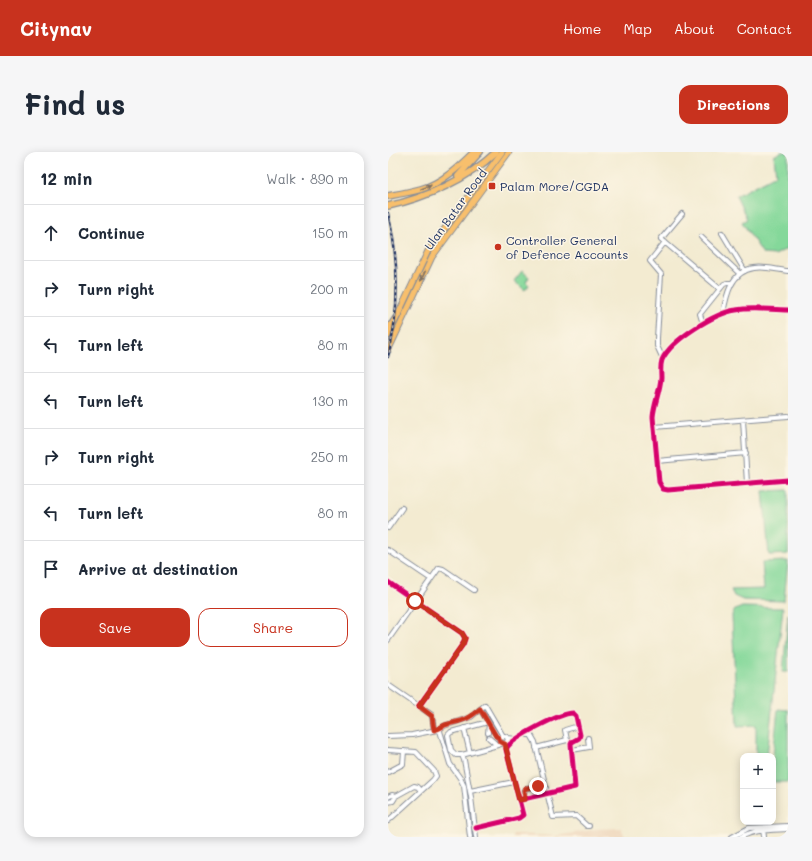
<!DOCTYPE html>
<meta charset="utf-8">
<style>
:root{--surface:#fff;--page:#f6f6f7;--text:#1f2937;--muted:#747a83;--line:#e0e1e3;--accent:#c8321e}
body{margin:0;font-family:Mali,sans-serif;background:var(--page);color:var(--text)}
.controls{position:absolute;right:12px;bottom:12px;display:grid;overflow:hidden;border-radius:8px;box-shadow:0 2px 10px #0003}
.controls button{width:36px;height:36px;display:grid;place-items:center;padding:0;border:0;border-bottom:1px solid var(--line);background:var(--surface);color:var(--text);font:20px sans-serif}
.stop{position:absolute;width:12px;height:12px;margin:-9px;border:3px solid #c8321e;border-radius:50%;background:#fff}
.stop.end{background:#c8321e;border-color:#fff;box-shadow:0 1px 4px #0008}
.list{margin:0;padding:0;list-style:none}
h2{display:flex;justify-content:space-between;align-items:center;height:52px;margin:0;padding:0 16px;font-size:17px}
h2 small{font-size:13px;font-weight:400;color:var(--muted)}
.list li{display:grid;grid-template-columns:26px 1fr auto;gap:12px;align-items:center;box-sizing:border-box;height:56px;padding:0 16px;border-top:1px solid var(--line)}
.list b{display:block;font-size:15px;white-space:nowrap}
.list em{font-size:13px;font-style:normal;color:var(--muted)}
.actions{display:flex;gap:8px;padding:12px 16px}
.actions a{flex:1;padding:9px 0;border:1px solid var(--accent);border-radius:12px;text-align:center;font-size:14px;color:var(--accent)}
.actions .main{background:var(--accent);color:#fff}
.icon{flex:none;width:22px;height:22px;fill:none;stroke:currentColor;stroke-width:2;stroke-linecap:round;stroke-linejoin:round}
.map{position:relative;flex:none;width:400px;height:685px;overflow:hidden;border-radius:12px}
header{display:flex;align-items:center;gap:24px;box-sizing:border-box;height:56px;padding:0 20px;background:var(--accent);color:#fff}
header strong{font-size:19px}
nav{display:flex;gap:22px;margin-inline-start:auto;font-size:14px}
.intro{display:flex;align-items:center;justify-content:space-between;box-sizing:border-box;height:96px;padding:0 24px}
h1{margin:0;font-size:28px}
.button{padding:10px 18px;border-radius:12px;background:var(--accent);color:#fff;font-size:14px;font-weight:700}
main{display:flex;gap:24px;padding:0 24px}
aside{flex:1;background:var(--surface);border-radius:12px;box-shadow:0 2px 10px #0003}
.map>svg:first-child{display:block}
.built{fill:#eed6bb}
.green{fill:#84d89a;stroke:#50847c}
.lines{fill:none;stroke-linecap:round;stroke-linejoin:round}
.minor-casing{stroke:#878d98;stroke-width:6}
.major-casing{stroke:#878d98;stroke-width:7}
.highway-casing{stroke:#878d98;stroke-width:8}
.minor{stroke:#fff;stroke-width:4}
.major{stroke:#f8bf6c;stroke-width:5}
.highway{stroke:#f8bf6c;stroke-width:5.5}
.rail-casing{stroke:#1b2f5e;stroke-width:2.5}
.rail{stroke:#fcf5e5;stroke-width:1;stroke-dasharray:3;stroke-linecap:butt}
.cycleway-casing{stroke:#fcf5e5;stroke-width:8}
.cycleway{stroke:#d6006c;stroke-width:5}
.oneway{fill:#7e7064}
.route{stroke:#c8321e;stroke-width:5}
.poi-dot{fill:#c8321e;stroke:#fcf5e5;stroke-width:1.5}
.labels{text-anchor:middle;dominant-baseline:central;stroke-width:3;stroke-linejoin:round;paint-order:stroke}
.poi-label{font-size:12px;fill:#1b2f5e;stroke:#fcf5e5;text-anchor:start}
.street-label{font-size:12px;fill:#1b2f5e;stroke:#fcf5e5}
</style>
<header>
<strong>Citynav</strong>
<nav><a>Home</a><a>Map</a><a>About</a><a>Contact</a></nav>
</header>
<div class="intro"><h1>Find us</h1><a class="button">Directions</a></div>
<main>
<aside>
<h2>12 min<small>Walk · 890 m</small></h2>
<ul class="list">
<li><svg class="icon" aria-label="ahead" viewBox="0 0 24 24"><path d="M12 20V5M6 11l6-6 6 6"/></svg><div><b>Continue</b></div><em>150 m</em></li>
<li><svg class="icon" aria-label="right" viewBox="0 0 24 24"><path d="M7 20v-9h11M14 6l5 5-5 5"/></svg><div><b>Turn right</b></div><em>200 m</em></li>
<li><svg class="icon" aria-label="left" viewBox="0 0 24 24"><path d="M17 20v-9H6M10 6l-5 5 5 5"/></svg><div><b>Turn left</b></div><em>80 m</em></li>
<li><svg class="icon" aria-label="left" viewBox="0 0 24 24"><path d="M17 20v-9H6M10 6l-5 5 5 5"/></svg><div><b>Turn left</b></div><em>130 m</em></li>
<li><svg class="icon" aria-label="right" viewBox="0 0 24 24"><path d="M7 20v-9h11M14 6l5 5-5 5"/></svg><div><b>Turn right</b></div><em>250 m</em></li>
<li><svg class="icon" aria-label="left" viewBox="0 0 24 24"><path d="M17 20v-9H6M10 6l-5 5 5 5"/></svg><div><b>Turn left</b></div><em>80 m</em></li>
<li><svg class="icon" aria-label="arrive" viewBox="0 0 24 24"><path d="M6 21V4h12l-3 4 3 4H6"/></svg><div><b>Arrive at destination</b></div></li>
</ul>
<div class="actions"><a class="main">Save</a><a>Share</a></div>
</aside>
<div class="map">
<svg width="400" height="685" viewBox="0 0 400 685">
<rect width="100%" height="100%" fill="#fcf5e5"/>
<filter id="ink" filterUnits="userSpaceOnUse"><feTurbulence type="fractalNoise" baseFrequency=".025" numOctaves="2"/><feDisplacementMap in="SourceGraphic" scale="8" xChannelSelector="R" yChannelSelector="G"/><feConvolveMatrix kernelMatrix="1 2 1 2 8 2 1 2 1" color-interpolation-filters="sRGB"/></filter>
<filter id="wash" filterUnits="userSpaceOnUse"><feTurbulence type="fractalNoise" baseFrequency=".012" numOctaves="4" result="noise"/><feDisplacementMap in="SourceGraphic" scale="16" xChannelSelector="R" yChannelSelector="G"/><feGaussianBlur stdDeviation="0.9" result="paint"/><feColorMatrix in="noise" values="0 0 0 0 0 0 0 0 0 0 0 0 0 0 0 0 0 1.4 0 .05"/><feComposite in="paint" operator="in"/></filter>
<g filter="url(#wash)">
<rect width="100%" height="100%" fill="#f3ebd1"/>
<!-- built -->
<path class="built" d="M 233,676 L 237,685 L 124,685 L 125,682 L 168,684 L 209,677 Z"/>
<!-- green -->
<path class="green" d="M 393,0 L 400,0 L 400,96 L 387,103 L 375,102 L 354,70 L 359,67 L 348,44 L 388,23 L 386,4 Z
M 134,119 L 141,125 L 138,130 L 141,133 L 137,138 L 126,129 Z
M 400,338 L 400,402 L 381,403 L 375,339 Z
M 400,409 L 396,449 L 355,448 L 346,444 L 343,438 L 376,437 L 374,410 Z
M 354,455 L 395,456 L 379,604 L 368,604 L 368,573 L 349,574 L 344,463 L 347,458 Z
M 400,462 L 400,520 L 395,520 Z
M 390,557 L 400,558 L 400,630 L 385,630 L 385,604 Z"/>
</g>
<g filter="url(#ink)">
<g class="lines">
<defs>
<path id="minor" d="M 294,62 L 273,87 L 332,137
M 334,81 L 357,119
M 313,85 L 352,122
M 400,158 C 383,158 365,155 348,158 C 327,161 283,188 274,208 C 272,214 273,220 273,226 C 272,239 266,252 265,265 L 271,330 L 275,337 L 280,338 L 400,328
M 335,162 C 338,144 343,119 366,116 C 376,114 389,118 400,119
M 315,172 L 312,162 L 336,132 L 339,131 L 344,131
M 275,207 L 269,194 L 269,186 L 273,122 L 262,109 L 277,90
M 355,268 L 359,331
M 266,275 L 400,264
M 269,309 L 358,301
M 0,376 L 14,356
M 0,398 L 43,427
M 0,430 L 74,481 L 77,486 L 75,492 L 31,554
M 0,488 L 51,416 L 55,417 L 86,438
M 0,533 L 44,563 L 46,578
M 92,557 L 109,584 L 111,586
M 76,576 L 82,601
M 51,578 L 56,574 L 83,565 L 97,553 L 115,584
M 100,581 L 101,572
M 136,583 L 143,583 L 147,590 L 165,665 L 188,664 L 199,674 L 201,674
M 0,584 L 24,583 L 49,578 L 52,579 L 62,612 L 72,626 L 76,634 L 82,685
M 101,586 L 109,593
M 120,586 L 119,590 L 114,592 L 112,590 L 111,586 L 115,584 L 117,584 L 120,586 L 128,587
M 179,588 L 177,578 L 190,574
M 148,596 L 179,588 L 184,591
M 0,598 L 28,600 L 46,619 L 48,624 L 45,628 L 0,669
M 184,598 L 201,595 L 200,586
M 74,603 L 113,592
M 0,620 L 15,612 L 16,599
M 82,639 L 126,630
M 0,645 L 4,643 L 8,644
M 137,647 L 136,638 L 139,636 L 150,634 L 154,643
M 0,650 L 5,649 L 8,644 L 26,634 L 30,635 L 33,639
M 88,676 L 131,666 L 135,663 L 118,597 C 124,586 172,561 185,561 L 188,564 L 192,583 L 191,586 L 184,590 L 183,592 L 187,635 L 131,648
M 375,677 L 376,685
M 88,685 L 83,645 L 76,608 L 74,603 L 68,603 L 63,598 L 60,583 L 63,580 L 100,570
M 344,685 L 361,676 L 400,674
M 353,685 C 367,677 384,678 400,677"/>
<path id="major" d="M 0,184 L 40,99 L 114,0
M 0,199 L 44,105 L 121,0"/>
<path id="highway" d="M 70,24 L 92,0
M 0,44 C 11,42 23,40 33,37 C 54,31 71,15 86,0
M 0,54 C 38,46 80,27 108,0
M 0,175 L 4,172 L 10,163"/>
</defs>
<!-- minor casing -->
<use href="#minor" class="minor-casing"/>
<!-- major casing -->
<use href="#major" class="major-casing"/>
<!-- highway casing -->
<use href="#highway" class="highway-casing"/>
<!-- minor -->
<use href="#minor" class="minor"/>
<!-- major -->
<use href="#major" class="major"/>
<!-- highway -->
<use href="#highway" class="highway"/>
<defs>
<path id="rail" d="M 0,61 C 11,107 12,158 0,205"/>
</defs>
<!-- rail casing -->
<use href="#rail" class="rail-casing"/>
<!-- rail -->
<use href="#rail" class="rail"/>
<defs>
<path id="cycleway" d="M 400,158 C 383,158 365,155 348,158 C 327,161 283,188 274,208 C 272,214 273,220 273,226 C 272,239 266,252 265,265 L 271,330 L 275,337 L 280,338 L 400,328
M 0,430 L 74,481 L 77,486 L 75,492 L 31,554
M 88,676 L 131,666 L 135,663 L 118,597 C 124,586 172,561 185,561 L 188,564 L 192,583 L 191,586 L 184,590 L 183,592 L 187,635 L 131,648"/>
</defs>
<!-- cycleway casing -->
<use href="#cycleway" class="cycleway-casing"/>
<!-- cycleway -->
<use href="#cycleway" class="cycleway"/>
</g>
<!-- one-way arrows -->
<defs><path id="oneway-solid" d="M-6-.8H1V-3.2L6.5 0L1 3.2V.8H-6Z"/></defs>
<g class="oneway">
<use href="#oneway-solid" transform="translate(38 35) rotate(-21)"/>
<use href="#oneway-solid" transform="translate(35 124) rotate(115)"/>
</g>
</g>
<g class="lines" filter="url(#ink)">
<!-- route -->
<path class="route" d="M 27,449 L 74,481 L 77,486 L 75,492 L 31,554 L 44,564 L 46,578 C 51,577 53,575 57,573 C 74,568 78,569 92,557 L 108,584 L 111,586 L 112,590 L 117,592 L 131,648 L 137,647 L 136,638 L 139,636 L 150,634"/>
</g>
<!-- markers -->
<g class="poi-dot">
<rect x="100" y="30" width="8" height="8" rx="2"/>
<circle cx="110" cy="95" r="4"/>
</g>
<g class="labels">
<!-- poi labels -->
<g class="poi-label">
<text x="112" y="34">Palam More/CGDA</text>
<text x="118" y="88">Controller General<tspan x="118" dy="14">of Defence Accounts</tspan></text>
</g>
<!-- street labels -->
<g class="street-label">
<text transform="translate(67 57) rotate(-54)">Ulan Batar Road</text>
</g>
</g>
</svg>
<div class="controls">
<button>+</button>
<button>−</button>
</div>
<div class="stop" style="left:27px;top:449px"></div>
<div class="stop end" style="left:150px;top:634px"></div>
</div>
</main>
